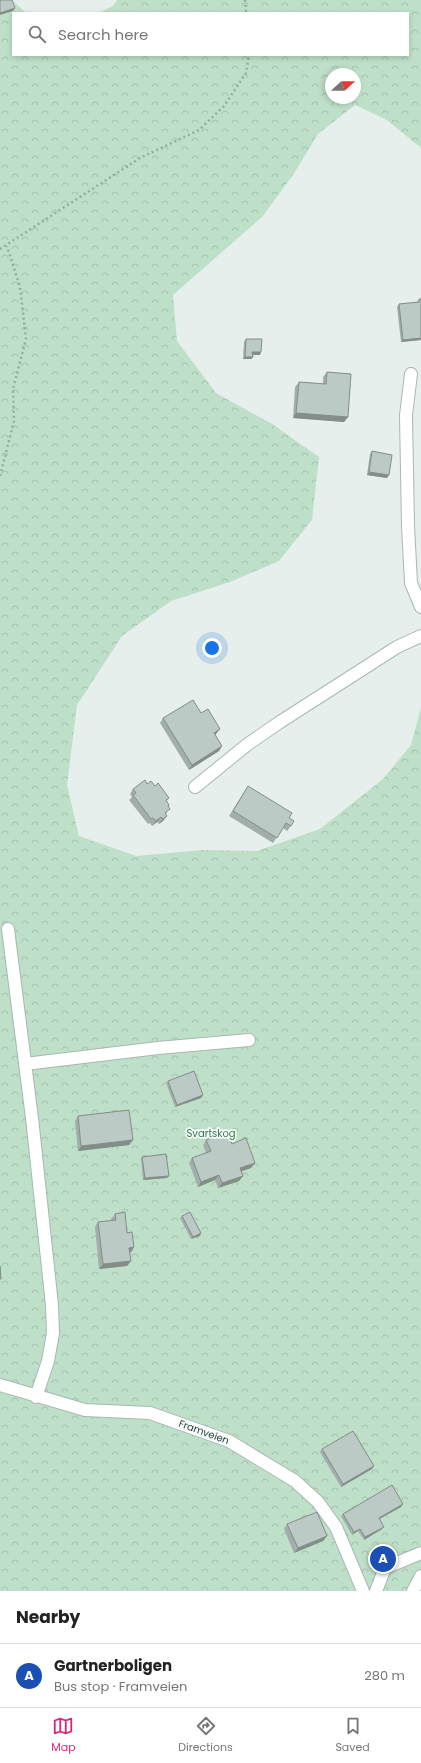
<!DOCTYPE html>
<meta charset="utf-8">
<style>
:root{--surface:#fff;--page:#f6f6f6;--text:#222;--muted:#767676;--line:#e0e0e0;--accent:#db2777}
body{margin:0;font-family:Poppins,sans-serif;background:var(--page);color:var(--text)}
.compass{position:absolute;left:325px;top:68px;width:36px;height:36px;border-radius:50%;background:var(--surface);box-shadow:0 2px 6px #0003;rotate:69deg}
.you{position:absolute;left:212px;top:648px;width:14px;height:14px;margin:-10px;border:3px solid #fff;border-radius:50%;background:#1a73e8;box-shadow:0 0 0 6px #1a73e833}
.badge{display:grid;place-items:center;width:26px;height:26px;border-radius:50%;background:var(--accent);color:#fff;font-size:13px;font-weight:700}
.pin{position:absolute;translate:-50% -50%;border:2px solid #fff;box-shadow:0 1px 4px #0006}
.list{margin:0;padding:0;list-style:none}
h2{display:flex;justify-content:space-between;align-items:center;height:52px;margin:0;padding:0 16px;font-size:17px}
h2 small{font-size:13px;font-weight:400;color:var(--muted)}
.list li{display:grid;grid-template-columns:26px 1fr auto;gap:12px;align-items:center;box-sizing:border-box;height:64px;padding:0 16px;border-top:1px solid var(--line)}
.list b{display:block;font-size:15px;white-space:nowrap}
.list p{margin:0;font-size:13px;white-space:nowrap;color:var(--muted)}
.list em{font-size:13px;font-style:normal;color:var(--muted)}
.icon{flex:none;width:22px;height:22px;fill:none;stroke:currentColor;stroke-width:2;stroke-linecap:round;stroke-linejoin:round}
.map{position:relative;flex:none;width:421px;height:1591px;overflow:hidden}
.search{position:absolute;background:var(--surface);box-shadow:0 2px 6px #0003;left:12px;right:12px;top:12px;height:44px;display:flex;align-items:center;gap:10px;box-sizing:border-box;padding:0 14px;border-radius:0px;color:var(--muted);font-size:15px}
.sheet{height:116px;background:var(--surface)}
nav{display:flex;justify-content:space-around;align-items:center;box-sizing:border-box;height:56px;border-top:1px solid var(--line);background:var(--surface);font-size:11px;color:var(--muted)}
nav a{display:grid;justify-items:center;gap:2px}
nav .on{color:var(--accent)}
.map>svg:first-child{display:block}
.forest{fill:url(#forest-crowns);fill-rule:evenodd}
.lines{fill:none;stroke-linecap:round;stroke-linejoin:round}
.minor-casing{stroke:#a8b8b2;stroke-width:14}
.path{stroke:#86b3a5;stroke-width:2.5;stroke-dasharray:2 3;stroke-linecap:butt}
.minor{stroke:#fff;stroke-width:12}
.wall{fill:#a1aea9}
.shaded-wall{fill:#838d89}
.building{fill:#bbcac4;stroke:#838d89}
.labels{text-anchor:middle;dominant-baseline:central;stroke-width:3.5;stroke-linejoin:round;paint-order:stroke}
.park-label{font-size:10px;fill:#2d7a4b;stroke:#f7fbf9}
.street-label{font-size:10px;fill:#24423a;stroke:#f7fbf9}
</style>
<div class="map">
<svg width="421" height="1591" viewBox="0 0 421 1591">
<defs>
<pattern id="forest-crowns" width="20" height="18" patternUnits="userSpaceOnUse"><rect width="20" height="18" fill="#bfe0c8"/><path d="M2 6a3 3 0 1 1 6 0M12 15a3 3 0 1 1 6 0" fill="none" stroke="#a4c1ad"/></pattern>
</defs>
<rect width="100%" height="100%" fill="#e6efeb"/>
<!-- forest -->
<path class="forest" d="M 0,0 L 12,0 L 26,13 L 13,13 L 13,55 L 408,55 L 408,13 L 98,13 L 113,6 L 117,0 L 421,0 L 421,148 L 387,120 L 355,105 L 318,134 L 293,175 L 262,217 L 173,295 L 177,341 L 216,393 L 272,424 L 319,457 L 312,520 L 279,561 L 230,582 L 171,601 L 122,636 L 77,705 L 67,785 L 79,836 L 136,856 L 203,850 L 257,851 L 320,829 L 383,779 L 411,745 L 421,707 L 421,1591 L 0,1591 ZM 331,74 L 355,74 L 355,98 L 331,98 Z"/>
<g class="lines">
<defs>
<path id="minor" d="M 411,374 L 406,415 L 408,526 L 411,583 L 421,607
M 195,787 L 248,744 L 280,722 L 397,647 L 421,636
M 8,929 L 32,1118 L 52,1305 L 53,1333 L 48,1361 L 36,1397
M 25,1064 L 158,1048 L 249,1040
M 0,1385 L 85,1410 L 150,1413 L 229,1441 L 295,1481 L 318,1502 L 336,1527 L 363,1591
M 376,1591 L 385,1568 L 421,1553
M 413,1591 L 421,1576"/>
</defs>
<!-- minor casing -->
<use href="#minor" class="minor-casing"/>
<!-- path -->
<path class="path" d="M 245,0 L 246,13
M 0,249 L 140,158 L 199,130 L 224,106 L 246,73 L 249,55
M 0,476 L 14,421 L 13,389 L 26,339 L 20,287 L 7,246"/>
<!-- minor -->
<use href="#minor" class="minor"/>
</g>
<!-- wall -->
<path class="wall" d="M 419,299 L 421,299 L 421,340 L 401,342 L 397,307 L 399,304 L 417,302 Z
M 246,339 L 260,355 L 253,355 L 253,357 L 251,359 L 243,359 L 244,342 Z
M 327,372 L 348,417 L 344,422 L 293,418 L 295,387 L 299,382 L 323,384 L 323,377 Z
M 372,451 L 387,478 L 367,475 L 370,454 Z
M 201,713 L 220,729 L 215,734 L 222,746 L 219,751 L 189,770 L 160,723 L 163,718 Z
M 147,784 L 155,786 L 169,798 L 166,801 L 168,807 L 166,815 L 163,821 L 159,824 L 157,822 L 152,826 L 150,823 L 148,824 L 129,800 L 132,797 L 130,794 L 133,789 Z
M 248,786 L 289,818 L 291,826 L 287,831 L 283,828 L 273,843 L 229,816 Z
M 168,1081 L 203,1095 L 201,1098 L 175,1107 L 166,1083 Z
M 78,1116 L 133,1140 L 129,1145 L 78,1151 L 75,1121 Z
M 206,1140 L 232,1144 L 251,1168 L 241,1171 L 243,1176 L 239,1181 L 218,1188 L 215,1180 L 198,1187 L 189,1163 L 192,1158 L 206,1153 L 203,1145 Z
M 142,1157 L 167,1178 L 143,1180 L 141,1159 Z
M 115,1214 L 127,1233 L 134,1247 L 131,1252 L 130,1252 L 127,1266 L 99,1269 L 95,1227 L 98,1222 L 112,1221 L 111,1219 Z
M 182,1216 L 200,1236 L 191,1239 L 180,1218 Z
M 322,1449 L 372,1469 L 341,1487 L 320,1452 Z
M 403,1504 L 401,1507 L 380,1519 L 382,1529 L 364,1540 L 358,1531 L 352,1535 L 341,1516 L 343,1514 Z
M 287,1524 L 327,1536 L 323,1541 L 294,1553 L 284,1529 Z"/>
<!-- shaded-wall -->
<path class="shaded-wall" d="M 15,8 L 13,11 L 0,15 L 0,13 Z
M 421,338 L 421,340 L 401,342 L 403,340 Z
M 252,352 L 261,352 L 260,355 L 251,355 Z
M 245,357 L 253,357 L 251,359 L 243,359 Z
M 296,413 L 348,417 L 344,422 L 293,418 Z
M 369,472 L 389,475 L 387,478 L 367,475 Z
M 220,729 L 216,734 L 210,738 L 214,733 Z
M 222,746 L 219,751 L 189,770 L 192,765 Z
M 167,816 L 163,821 L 159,824 L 163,819 Z
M 161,817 L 157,822 L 152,826 L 156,821 Z
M 203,1095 L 201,1098 L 175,1107 L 177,1105 Z
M 133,1140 L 129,1145 L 78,1151 L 81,1146 Z
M 255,1163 L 251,1168 L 237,1173 L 240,1168 Z
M 219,1175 L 215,1180 L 198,1187 L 201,1182 Z
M 169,1176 L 167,1178 L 143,1180 L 145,1178 Z
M 243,1176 L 239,1181 L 218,1188 L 222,1183 Z
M 201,1233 L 200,1236 L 191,1239 L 193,1237 Z
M 134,1247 L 131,1252 L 126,1253 L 129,1248 Z
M 131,1261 L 127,1266 L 99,1269 L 103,1264 Z
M 374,1466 L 372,1469 L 341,1487 L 343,1484 Z
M 403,1504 L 401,1507 L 377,1520 L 379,1518 Z
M 384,1527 L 382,1529 L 364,1540 L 365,1537 Z
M 360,1529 L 358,1531 L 352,1535 L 354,1532 Z
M 327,1536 L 323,1541 L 294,1553 L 298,1548 Z"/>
<!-- building -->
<path class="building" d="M 0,0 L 12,0 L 15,8 L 0,13 Z
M 419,299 L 421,299 L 421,338 L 403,340 L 399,304 L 419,302 Z
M 246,339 L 262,339 L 261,352 L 252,352 L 253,357 L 245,357 Z
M 327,372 L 351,374 L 348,417 L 296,413 L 299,382 L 326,384 Z
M 372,451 L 392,455 L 389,475 L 369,472 Z
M 193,700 L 201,713 L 208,709 L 220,729 L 214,733 L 222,746 L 192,765 L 163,718 Z
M 145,780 L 147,784 L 151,781 L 155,786 L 158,783 L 169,798 L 166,800 L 169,805 L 168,806 L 170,809 L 165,813 L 167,816 L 163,819 L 161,817 L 156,821 L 153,818 L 151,819 L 133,795 L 136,793 L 133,789 Z
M 248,786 L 292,813 L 289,818 L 294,821 L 291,826 L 286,823 L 277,838 L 233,811 Z
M 194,1071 L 203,1095 L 177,1105 L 168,1081 Z
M 129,1110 L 133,1140 L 81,1146 L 78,1116 Z
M 228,1132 L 232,1144 L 246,1138 L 255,1163 L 240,1168 L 243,1176 L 222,1183 L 219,1175 L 201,1182 L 192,1158 L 211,1151 L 206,1140 Z
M 166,1154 L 169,1176 L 145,1178 L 142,1157 Z
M 125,1212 L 127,1233 L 132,1232 L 134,1247 L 129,1248 L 131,1261 L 103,1264 L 98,1222 L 116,1220 L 115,1214 Z
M 190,1212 L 201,1233 L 193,1237 L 182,1216 Z
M 0,1266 L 1,1279 L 0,1279 Z
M 353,1431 L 374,1466 L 343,1484 L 322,1449 Z
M 392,1485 L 403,1504 L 379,1518 L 384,1527 L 365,1537 L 360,1529 L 354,1532 L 343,1514 Z
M 317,1512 L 327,1536 L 298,1548 L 287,1524 Z"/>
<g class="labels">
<!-- park labels -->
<g class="park-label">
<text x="211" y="1133">Svartskog</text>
</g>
<!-- street labels -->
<g class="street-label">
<text transform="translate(204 1432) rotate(20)">Framveien</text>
</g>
</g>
</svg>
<svg class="compass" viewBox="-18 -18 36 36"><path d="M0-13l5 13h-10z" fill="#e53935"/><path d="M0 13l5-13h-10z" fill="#767676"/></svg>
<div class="you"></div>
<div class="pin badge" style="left:383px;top:1559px;background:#1a4fb4">A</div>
<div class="search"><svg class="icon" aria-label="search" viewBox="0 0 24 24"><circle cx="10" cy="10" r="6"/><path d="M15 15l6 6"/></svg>Search here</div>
</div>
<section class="sheet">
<h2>Nearby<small></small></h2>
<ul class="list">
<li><span class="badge" style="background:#1a4fb4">A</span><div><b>Gartnerboligen</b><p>Bus stop · Framveien</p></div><em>280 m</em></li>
</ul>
</section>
<nav>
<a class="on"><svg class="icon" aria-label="map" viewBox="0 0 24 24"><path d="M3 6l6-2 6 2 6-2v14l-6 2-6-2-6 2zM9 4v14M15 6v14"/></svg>Map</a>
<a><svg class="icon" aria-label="directions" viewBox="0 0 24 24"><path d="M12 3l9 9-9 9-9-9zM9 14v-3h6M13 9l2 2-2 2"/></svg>Directions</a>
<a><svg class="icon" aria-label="saved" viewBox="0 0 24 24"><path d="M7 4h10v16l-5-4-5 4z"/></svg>Saved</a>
</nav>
